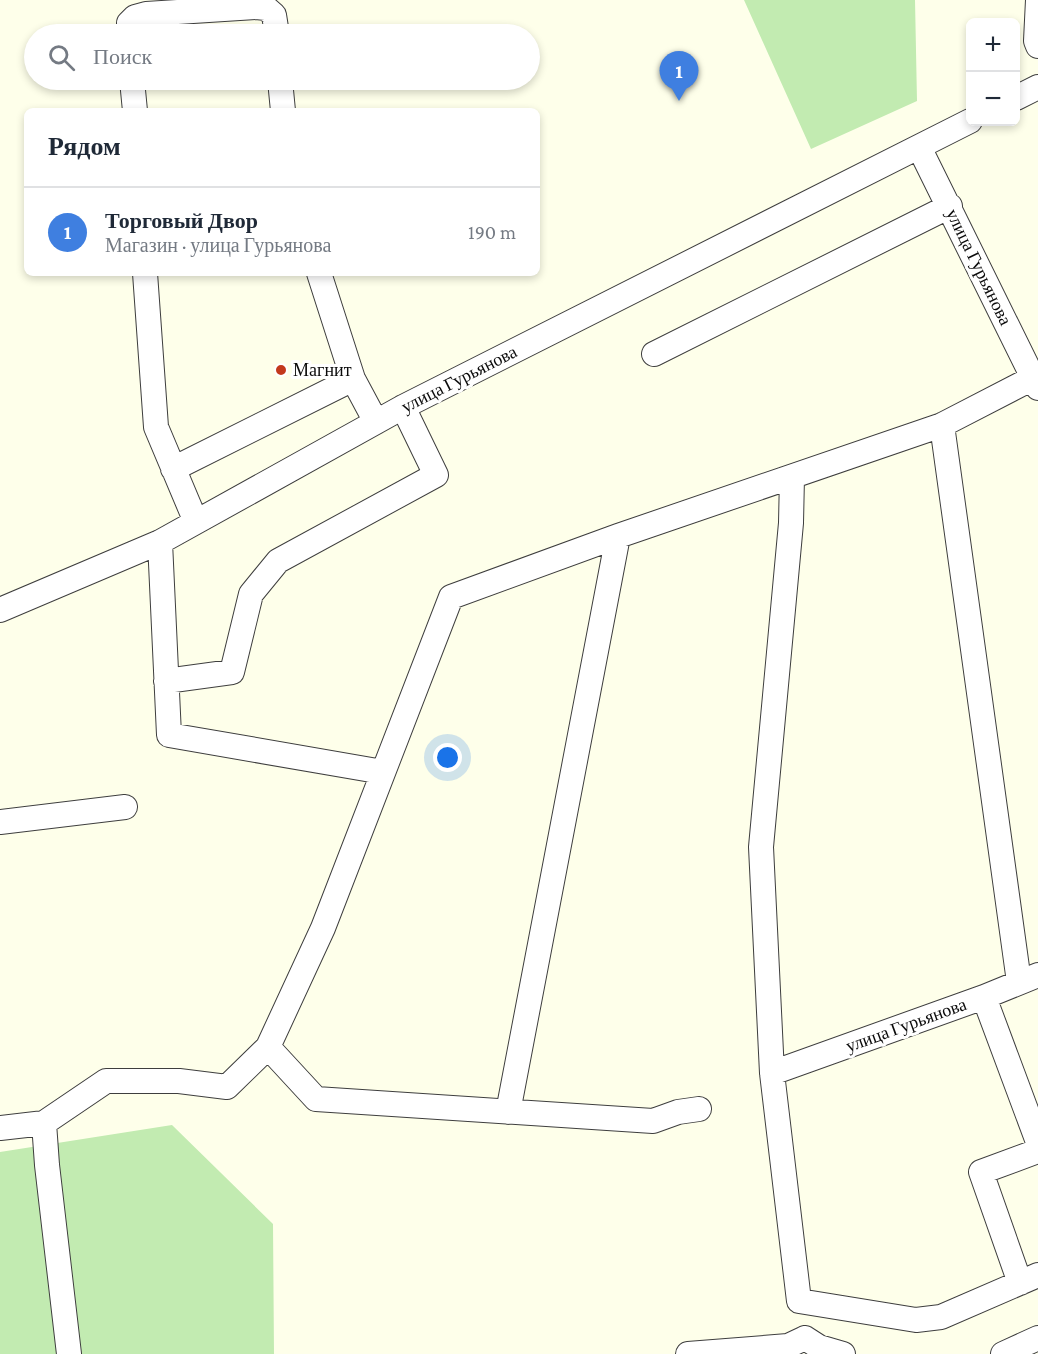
<!DOCTYPE html>
<html lang="ru">
<meta charset="utf-8">
<style>
:root{--surface:#fff;--page:#f2f2f3;--text:#1f2937;--muted:#747a83;--line:#e0e1e3;--accent:#1a73e8}
body{margin:0;font-family:"Crimson Pro",serif;background:var(--page);color:var(--text)}
.controls{position:absolute;right:18px;top:18px;display:grid;overflow:hidden;border-radius:9px;box-shadow:0 3px 9px #0003}
.controls button{width:54px;height:54px;display:grid;place-items:center;padding:0;border:0;border-bottom:2px solid var(--line);background:var(--surface);color:var(--text);font:30px sans-serif}
.you{position:absolute;left:448px;top:758px;width:21px;height:21px;margin:-15px;border:4px solid #fff;border-radius:50%;background:#1a73e8;box-shadow:0 0 0 9px #1a73e833}
.badge{display:grid;place-items:center;width:39px;height:39px;border-radius:50%;background:var(--accent);color:#fff;font-size:20px;font-weight:700}
.pin{position:absolute;translate:-50% -50px;filter:drop-shadow(0 2px 3px #0008)}
.pin::after{content:'';position:absolute;top:32px;width:21px;height:18px;background:inherit;clip-path:polygon(0 0,100% 0,50% 100%)}
.list{margin:0;padding:0;list-style:none}
h2{display:flex;justify-content:space-between;align-items:center;height:78px;margin:0;padding:0 24px;font-size:26px}
h2 small{font-size:20px;font-weight:400;color:var(--muted)}
.list li{display:grid;grid-template-columns:39px 1fr auto;gap:18px;align-items:center;box-sizing:border-box;height:90px;padding:0 24px;border-top:2px solid var(--line)}
.list b{display:block;font-size:22px;white-space:nowrap}
.list p{margin:0;font-size:20px;white-space:nowrap;color:var(--muted)}
.list em{font-size:20px;font-style:normal;color:var(--muted)}
.icon{flex:none;width:33px;height:33px;fill:none;stroke:currentColor;stroke-width:2;stroke-linecap:round;stroke-linejoin:round}
.map{position:relative;flex:none;width:1038px;height:1354px;overflow:hidden}
.search{position:absolute;background:var(--surface);box-shadow:0 3px 9px #0003;left:24px;top:24px;width:516px;height:66px;display:flex;align-items:center;gap:15px;box-sizing:border-box;padding:0 21px;border-radius:33px;color:var(--muted);font-size:22px}
.panel{position:absolute;background:var(--surface);box-shadow:0 3px 9px #0003;left:24px;top:108px;width:516px;height:168px;border-radius:9px}
.map>svg:first-child{display:block}
.green{fill:#c2ebb1}
.lines{fill:none;stroke-linecap:round;stroke-linejoin:round}
.minor-casing{stroke:#3e3e3e;stroke-width:26}
.minor{stroke:#fff;stroke-width:24}
.poi-dot{fill:#c3391b;stroke:#fff;stroke-width:2}
.labels{text-anchor:middle;dominant-baseline:central;stroke-width:6;stroke-linejoin:round;paint-order:stroke}
.street-label{font-size:18px;fill:#0b0b0b;stroke:#fff}
.poi-label{font-size:18px;fill:#0b0b0b;stroke:#fff;text-anchor:start}
</style>
<div class="map">
<svg width="1038" height="1354" viewBox="0 0 1038 1354">
<rect width="100%" height="100%" fill="#feffea"/>
<!-- green -->
<path class="green" d="M 744,0 L 915,0 L 917,101 L 811,149 Z
M 172,1125 L 273,1224 L 274,1354 L 0,1354 L 0,1152 Z"/>
<g class="lines">
<defs>
<path id="minor" d="M 1038,0 L 1036,41 L 1038,46
M 129,34 L 129,23 L 135,17 L 146,14 L 256,7 L 266,8 L 274,15 L 277,34
M 132,80 L 135,111
M 280,80 L 283,111
M 1016,98 L 1038,87
M 919,147 L 1038,388
M 145,273 L 156,427 L 196,522
M 319,273 L 353,379 L 376,422
M 654,354 L 950,206
M 942,425 L 1019,982
M 173,469 L 353,379
M 792,477 L 791,523 L 761,847 L 772,1073 L 799,1301 L 916,1320 L 941,1317 L 1038,1275
M 160,542 L 169,735 L 383,772
M 0,610 L 160,542 L 403,407 L 970,121
M 166,681 L 232,672 L 251,594 L 278,561 L 436,475 L 403,407
M 0,822 L 125,807
M 984,997 L 1038,1142
M 772,1073 L 984,997 L 1038,975
M 699,1109 L 678,1112 L 653,1121 L 316,1099 L 268,1047 L 323,928 L 451,597 L 618,536 L 942,425 L 1033,378
M 508,1112 L 618,536
M 44,1123 L 106,1081 L 179,1081 L 227,1087 L 268,1047
M 0,1128 L 44,1123 L 47,1165 L 69,1354
M 1020,1283 L 981,1172 L 1038,1151
M 805,1338 L 819,1347 L 843,1354
M 688,1354 L 788,1346 L 805,1338
M 1003,1354 L 1038,1338"/>
</defs>
<!-- minor casing -->
<use href="#minor" class="minor-casing"/>
<!-- minor -->
<use href="#minor" class="minor"/>
</g>
<!-- markers -->
<circle class="poi-dot" cx="281" cy="370" r="6"/>
<g class="labels">
<!-- street labels -->
<g class="street-label">
<text transform="translate(979 267) rotate(64)">улица Гурьянова</text>
<text transform="translate(459 379) rotate(-27)">улица Гурьянова</text>
<text transform="translate(906 1025) rotate(-20)">улица Гурьянова</text>
</g>
<!-- poi labels -->
<g class="poi-label">
<text x="293" y="370">Магнит</text>
</g>
</g>
</svg>
<div class="controls">
<button>+</button>
<button>−</button>
</div>
<div class="you"></div>
<div class="pin badge" style="left:679px;top:101px;background:#3f7fe0">1</div>
<div class="search"><svg class="icon" aria-label="search" viewBox="0 0 24 24"><circle cx="10" cy="10" r="6"/><path d="M15 15l6 6"/></svg>Поиск</div>
<section class="panel">
<h2>Рядом<small></small></h2>
<ul class="list">
<li><span class="badge" style="background:#3f7fe0">1</span><div><b>Торговый Двор</b><p>Магазин · улица Гурьянова</p></div><em>190 m</em></li>
</ul>
</section>
</div>
